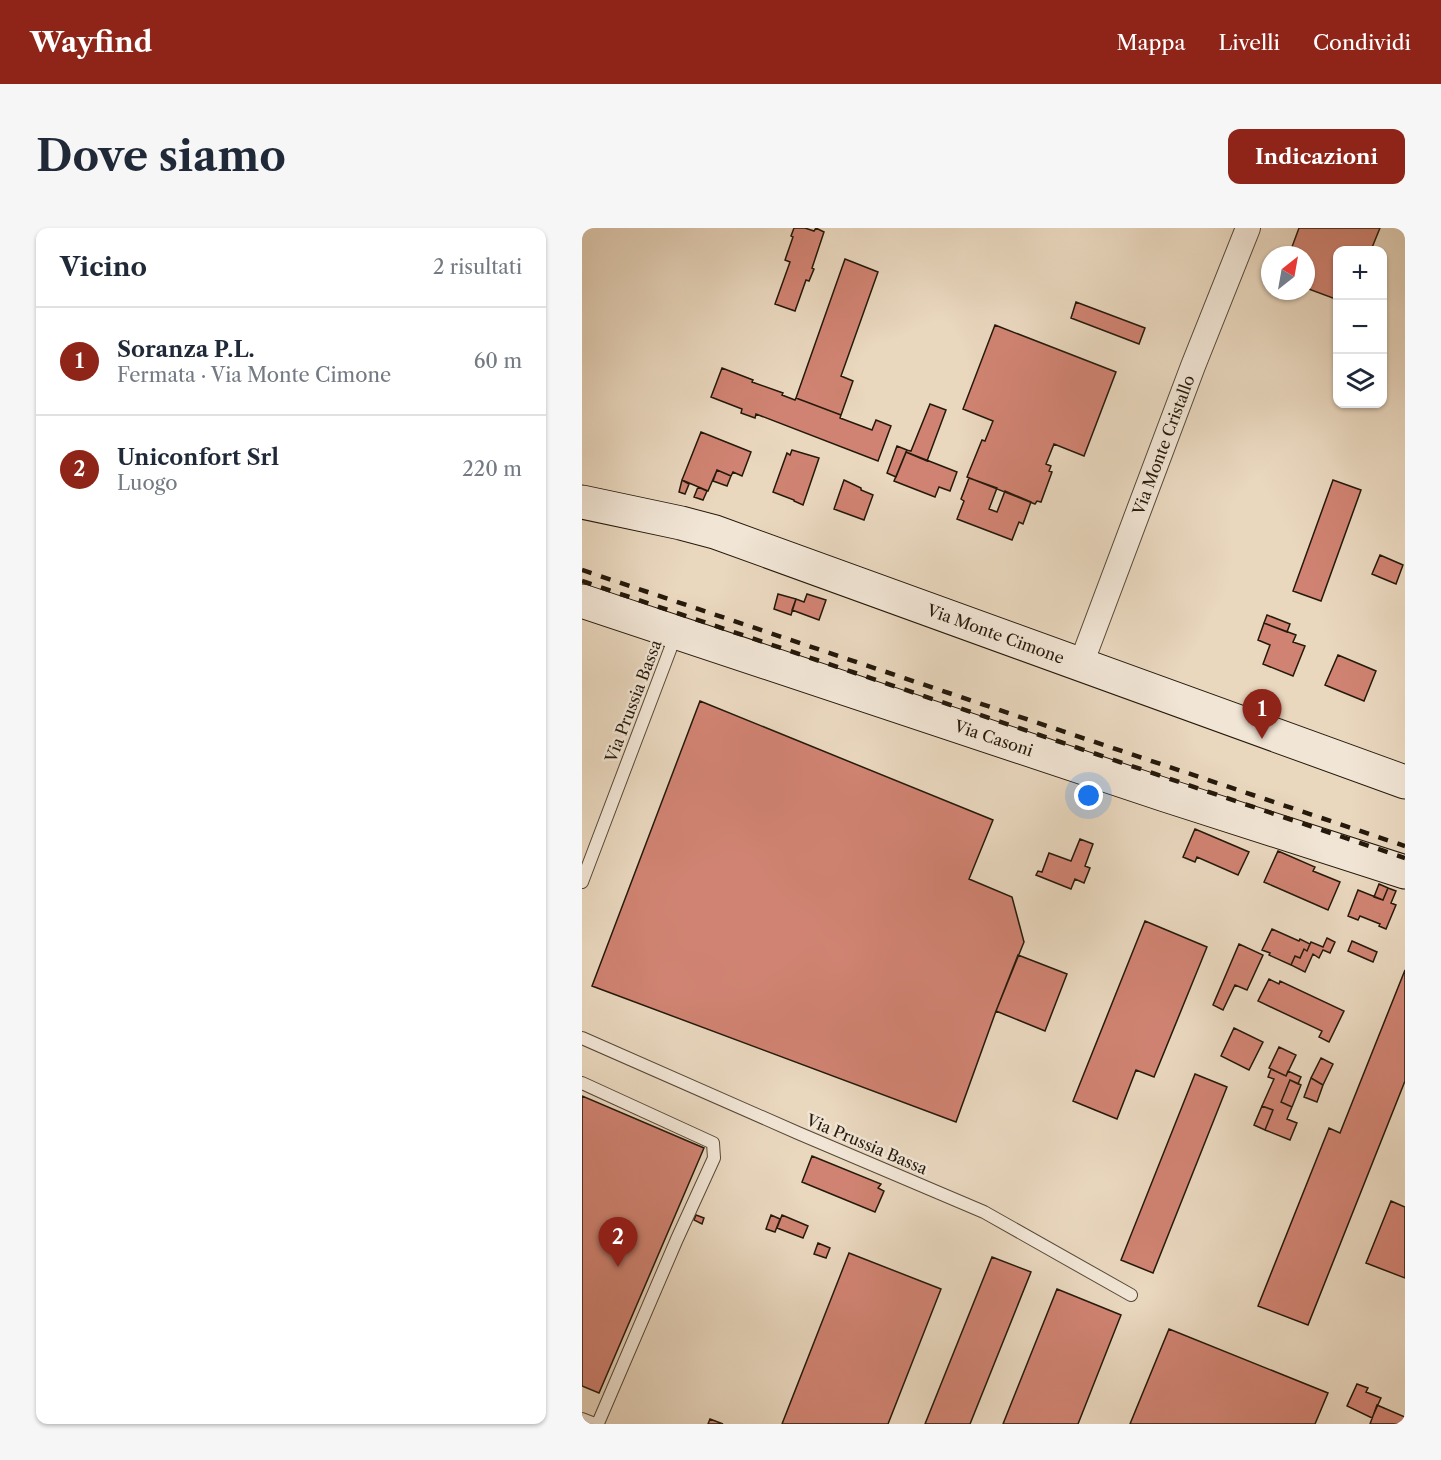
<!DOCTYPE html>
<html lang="it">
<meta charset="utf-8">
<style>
:root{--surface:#fff;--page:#f6f6f7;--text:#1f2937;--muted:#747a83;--line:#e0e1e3;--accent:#8f2418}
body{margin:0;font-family:"Libre Caslon Text",serif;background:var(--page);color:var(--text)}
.controls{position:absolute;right:18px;top:18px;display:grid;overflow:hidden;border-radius:12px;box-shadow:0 2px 4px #0004}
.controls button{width:54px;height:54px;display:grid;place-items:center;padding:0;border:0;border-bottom:2px solid var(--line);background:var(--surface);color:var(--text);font:30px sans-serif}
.compass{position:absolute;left:679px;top:18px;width:54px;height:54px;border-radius:50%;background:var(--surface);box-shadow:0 2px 4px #0004;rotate:31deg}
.you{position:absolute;left:507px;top:568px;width:21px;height:21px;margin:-15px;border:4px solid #fff;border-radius:50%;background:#1a73e8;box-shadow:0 0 0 9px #1a73e833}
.badge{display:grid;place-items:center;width:39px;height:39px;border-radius:50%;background:var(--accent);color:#fff;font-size:20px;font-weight:700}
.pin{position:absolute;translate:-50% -50px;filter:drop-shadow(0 2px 3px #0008)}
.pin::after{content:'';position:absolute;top:32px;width:21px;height:18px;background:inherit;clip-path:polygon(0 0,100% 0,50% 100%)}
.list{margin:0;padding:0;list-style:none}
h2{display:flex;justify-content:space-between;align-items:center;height:78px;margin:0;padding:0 24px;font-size:26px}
h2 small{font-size:20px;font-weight:400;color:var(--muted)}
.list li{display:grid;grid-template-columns:39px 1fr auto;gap:18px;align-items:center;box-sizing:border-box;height:108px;padding:0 24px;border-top:2px solid var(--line)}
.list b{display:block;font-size:22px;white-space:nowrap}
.list p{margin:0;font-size:20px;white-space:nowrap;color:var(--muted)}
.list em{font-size:20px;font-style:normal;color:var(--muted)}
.icon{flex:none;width:33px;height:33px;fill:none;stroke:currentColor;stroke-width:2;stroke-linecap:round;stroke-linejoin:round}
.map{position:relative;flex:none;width:823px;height:1196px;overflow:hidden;border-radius:12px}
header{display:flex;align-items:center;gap:36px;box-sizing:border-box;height:84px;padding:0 30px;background:var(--accent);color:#fff}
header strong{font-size:28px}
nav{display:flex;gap:33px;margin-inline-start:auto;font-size:21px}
.intro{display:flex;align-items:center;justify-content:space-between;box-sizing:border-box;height:144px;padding:0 36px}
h1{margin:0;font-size:42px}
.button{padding:15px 27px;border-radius:12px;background:var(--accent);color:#fff;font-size:21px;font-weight:700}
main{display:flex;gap:36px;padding:0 36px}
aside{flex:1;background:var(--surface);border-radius:12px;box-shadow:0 2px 4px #0004}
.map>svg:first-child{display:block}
.building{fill:#d08372;stroke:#25190b;stroke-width:1.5}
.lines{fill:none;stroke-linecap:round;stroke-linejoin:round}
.lane-casing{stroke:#564838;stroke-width:14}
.street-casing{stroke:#564838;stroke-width:26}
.secondary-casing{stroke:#25190b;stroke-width:35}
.lane{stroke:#f1e5d5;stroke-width:12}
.street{stroke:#f1e5d5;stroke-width:24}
.secondary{stroke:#f1e5d5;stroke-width:33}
.rail{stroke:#25190b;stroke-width:4.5;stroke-dasharray:10 10;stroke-linecap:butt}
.labels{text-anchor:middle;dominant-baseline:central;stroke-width:5;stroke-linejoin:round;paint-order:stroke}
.street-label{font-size:16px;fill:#25190b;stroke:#f1e5d5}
</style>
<header>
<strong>Wayfind</strong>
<nav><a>Mappa</a><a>Livelli</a><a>Condividi</a></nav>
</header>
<div class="intro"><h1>Dove siamo</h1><a class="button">Indicazioni</a></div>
<main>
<aside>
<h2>Vicino<small>2 risultati</small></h2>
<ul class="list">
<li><span class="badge">1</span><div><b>Soranza P.L.</b><p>Fermata · Via Monte Cimone</p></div><em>60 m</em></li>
<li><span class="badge">2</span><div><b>Uniconfort Srl</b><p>Luogo</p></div><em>220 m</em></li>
</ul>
</aside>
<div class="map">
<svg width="823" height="1196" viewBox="0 0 823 1196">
<rect width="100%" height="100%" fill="#e9d7be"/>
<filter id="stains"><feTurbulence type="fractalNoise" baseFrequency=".00333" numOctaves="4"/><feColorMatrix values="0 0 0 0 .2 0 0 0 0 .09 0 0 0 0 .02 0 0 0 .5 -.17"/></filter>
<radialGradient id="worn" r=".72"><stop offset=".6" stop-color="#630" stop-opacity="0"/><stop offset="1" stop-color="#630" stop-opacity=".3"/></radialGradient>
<!-- building -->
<path class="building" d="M 212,0 L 223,0 L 232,3 L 234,0 L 242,4 L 230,40 L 232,41 L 227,53 L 224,52 L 213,83 L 193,76 L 208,34 L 203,32 L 211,9 L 209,8 Z
M 717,0 L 798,0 L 789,22 L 756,22 L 756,72 L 724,60 L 724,27 L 707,27 Z
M 263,31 L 296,44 L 259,148 L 271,153 L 259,187 L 214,170 Z
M 494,74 L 563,100 L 557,116 L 489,90 Z
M 413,97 L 534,144 L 502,228 L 472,216 L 464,236 L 469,238 L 467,243 L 470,244 L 459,274 L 455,273 L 453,276 L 385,249 L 400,212 L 403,213 L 411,193 L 381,181 Z
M 140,140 L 171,152 L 170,154 L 201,165 L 200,167 L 213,172 L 214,170 L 259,187 L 258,190 L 290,202 L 294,192 L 309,198 L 296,233 L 174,186 L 173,190 L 159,185 L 160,181 L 129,169 Z
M 348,176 L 364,182 L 345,233 L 324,224 L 325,222 L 329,223 Z
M 119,204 L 169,224 L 160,248 L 151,244 L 149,248 L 135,242 L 126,263 L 100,252 Z
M 315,218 L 325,222 L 314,249 L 305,245 Z
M 210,222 L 237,230 L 221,277 L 212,273 L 212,272 L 191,264 L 205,225 L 208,227 Z
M 324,224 L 375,244 L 368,263 L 357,259 L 353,269 L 312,253 Z
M 135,242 L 149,248 L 145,258 L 131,253 Z
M 387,250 L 415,260 L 407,281 L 415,284 L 423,263 L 449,274 L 441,296 L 437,294 L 430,312 L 375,291 L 382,273 L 379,271 Z
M 100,252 L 107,256 L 103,266 L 97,264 Z
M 262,252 L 279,260 L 279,262 L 291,267 L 282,292 L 252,281 Z
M 751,252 L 779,262 L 739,373 L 711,363 Z
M 116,259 L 125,263 L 121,272 L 112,269 Z
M 798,327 L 821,337 L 814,356 L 790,346 Z
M 196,366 L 214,371 L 209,387 L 192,381 Z
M 225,366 L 244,372 L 237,392 L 210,382 L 214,371 L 222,374 Z
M 685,387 L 708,396 L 705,404 L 682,395 Z
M 682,395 L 714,407 L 711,414 L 723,418 L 711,448 L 681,436 L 688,417 L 676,412 Z
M 756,427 L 794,443 L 782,473 L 743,457 Z
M 118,473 L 411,592 L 387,651 L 430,669 L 442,714 L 414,783 L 374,894 L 10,758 Z
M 613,601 L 667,624 L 656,647 L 615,629 L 613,634 L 601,629 Z
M 498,611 L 511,616 L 503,638 L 508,640 L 502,655 L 493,651 L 489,661 L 454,647 L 456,643 L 460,644 L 467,625 L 489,633 Z
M 696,623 L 733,639 L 731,643 L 758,654 L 746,682 L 682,654 Z
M 797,656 L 806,660 L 801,672 L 792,669 Z
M 806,660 L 814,663 L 809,675 L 814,677 L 804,701 L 797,698 L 798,696 L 778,688 L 776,692 L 766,688 L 776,662 L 801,672 Z
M 563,693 L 625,719 L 572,849 L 554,842 L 535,891 L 491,873 Z
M 690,701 L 717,713 L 718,711 L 728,716 L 725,723 L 722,721 L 718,730 L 713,728 L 709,737 L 687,727 L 688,725 L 680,722 Z
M 745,710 L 753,714 L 748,725 L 741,722 L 737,730 L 731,726 L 723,744 L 709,737 L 713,728 L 718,730 L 722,721 L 725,723 L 729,714 L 741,719 Z
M 770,713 L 795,724 L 791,734 L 766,723 Z
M 657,716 L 681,727 L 665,762 L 653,757 L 641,782 L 631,777 Z
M 436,727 L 485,746 L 463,803 L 414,783 Z
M 823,742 L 823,853 L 726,1097 L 676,1078 L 747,900 L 758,905 Z
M 687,751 L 697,756 L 698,753 L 762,783 L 747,814 L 737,809 L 740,803 L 676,773 Z
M 652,800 L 681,814 L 667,842 L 639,828 Z
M 697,819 L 714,827 L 704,848 L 687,840 Z
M 739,830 L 751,836 L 741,857 L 729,850 Z
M 689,841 L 704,848 L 706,843 L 719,849 L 716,856 L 708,852 L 699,874 L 710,879 L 705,891 L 715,895 L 708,912 L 683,902 L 691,882 L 680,878 L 692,851 L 686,849 Z
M 613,846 L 645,859 L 571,1045 L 539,1032 Z
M 729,850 L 741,857 L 735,874 L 722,869 Z
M 708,852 L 719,857 L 710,879 L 699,874 Z
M 0,868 L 122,920 L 17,1165 L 0,1158 Z
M 680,878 L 691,882 L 683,902 L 672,897 Z
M 230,928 L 299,956 L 296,960 L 302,963 L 293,984 L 220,954 Z
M 809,973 L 823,979 L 823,1050 L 784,1035 Z
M 114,987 L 122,990 L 120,996 L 112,992 Z
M 189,987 L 198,991 L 193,1004 L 184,1001 Z
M 200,987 L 226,998 L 221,1010 L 195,1000 Z
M 236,1015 L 248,1020 L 244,1030 L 232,1026 Z
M 267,1025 L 359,1061 L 306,1196 L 200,1196 Z
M 410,1029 L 449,1044 L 388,1196 L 343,1196 Z
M 475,1061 L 539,1087 L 496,1196 L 421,1196 Z
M 587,1101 L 746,1165 L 733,1196 L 548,1196 Z
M 775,1156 L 786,1160 L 784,1164 L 799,1170 L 790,1190 L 765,1178 Z
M 795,1177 L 823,1189 L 823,1196 L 788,1196 Z
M 128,1191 L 141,1196 L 126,1196 Z"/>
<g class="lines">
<defs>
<path id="lane" d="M 0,654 L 94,406
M 0,810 L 216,905 L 402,984 L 549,1067
M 0,855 L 131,915 L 132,930 L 95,1011 L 17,1193 L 14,1196
M 0,1191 L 13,1196"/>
<g id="street">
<path id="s1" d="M 499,436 L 611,138 L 666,0"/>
</g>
<g id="secondary">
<path id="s2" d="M 0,274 L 99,295 L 133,304 L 823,554"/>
<path id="s3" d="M 0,373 L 583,567 L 823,644"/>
</g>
</defs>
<!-- lane casing -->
<use href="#lane" class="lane-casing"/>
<!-- street casing -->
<use href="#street" class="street-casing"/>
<!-- secondary casing -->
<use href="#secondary" class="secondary-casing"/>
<!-- lane -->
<use href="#lane" class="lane"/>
<!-- street -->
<use href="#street" class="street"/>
<!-- secondary -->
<use href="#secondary" class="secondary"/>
<!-- rail -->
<path class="rail" d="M 0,342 L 823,618
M 0,353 L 823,630"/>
</g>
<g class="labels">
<!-- street labels -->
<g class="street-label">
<text stroke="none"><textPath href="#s1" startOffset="234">Via Monte Cristallo</textPath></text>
<text stroke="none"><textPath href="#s2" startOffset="435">Via Monte Cimone</textPath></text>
<text transform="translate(51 473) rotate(-69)">Via Prussia Bassa</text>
<text stroke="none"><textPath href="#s3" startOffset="434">Via Casoni</textPath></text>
<text transform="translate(285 916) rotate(23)">Via Prussia Bassa</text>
</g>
</g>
<rect width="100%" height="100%" filter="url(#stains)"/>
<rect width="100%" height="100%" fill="url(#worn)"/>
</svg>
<div class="controls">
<button>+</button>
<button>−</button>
<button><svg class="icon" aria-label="layers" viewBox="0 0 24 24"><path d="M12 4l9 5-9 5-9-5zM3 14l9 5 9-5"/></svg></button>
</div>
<svg class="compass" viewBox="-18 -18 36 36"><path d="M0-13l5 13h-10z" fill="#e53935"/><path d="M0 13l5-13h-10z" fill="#747a83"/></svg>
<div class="you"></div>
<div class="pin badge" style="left:680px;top:511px">1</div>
<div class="pin badge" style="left:36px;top:1039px">2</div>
</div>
</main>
